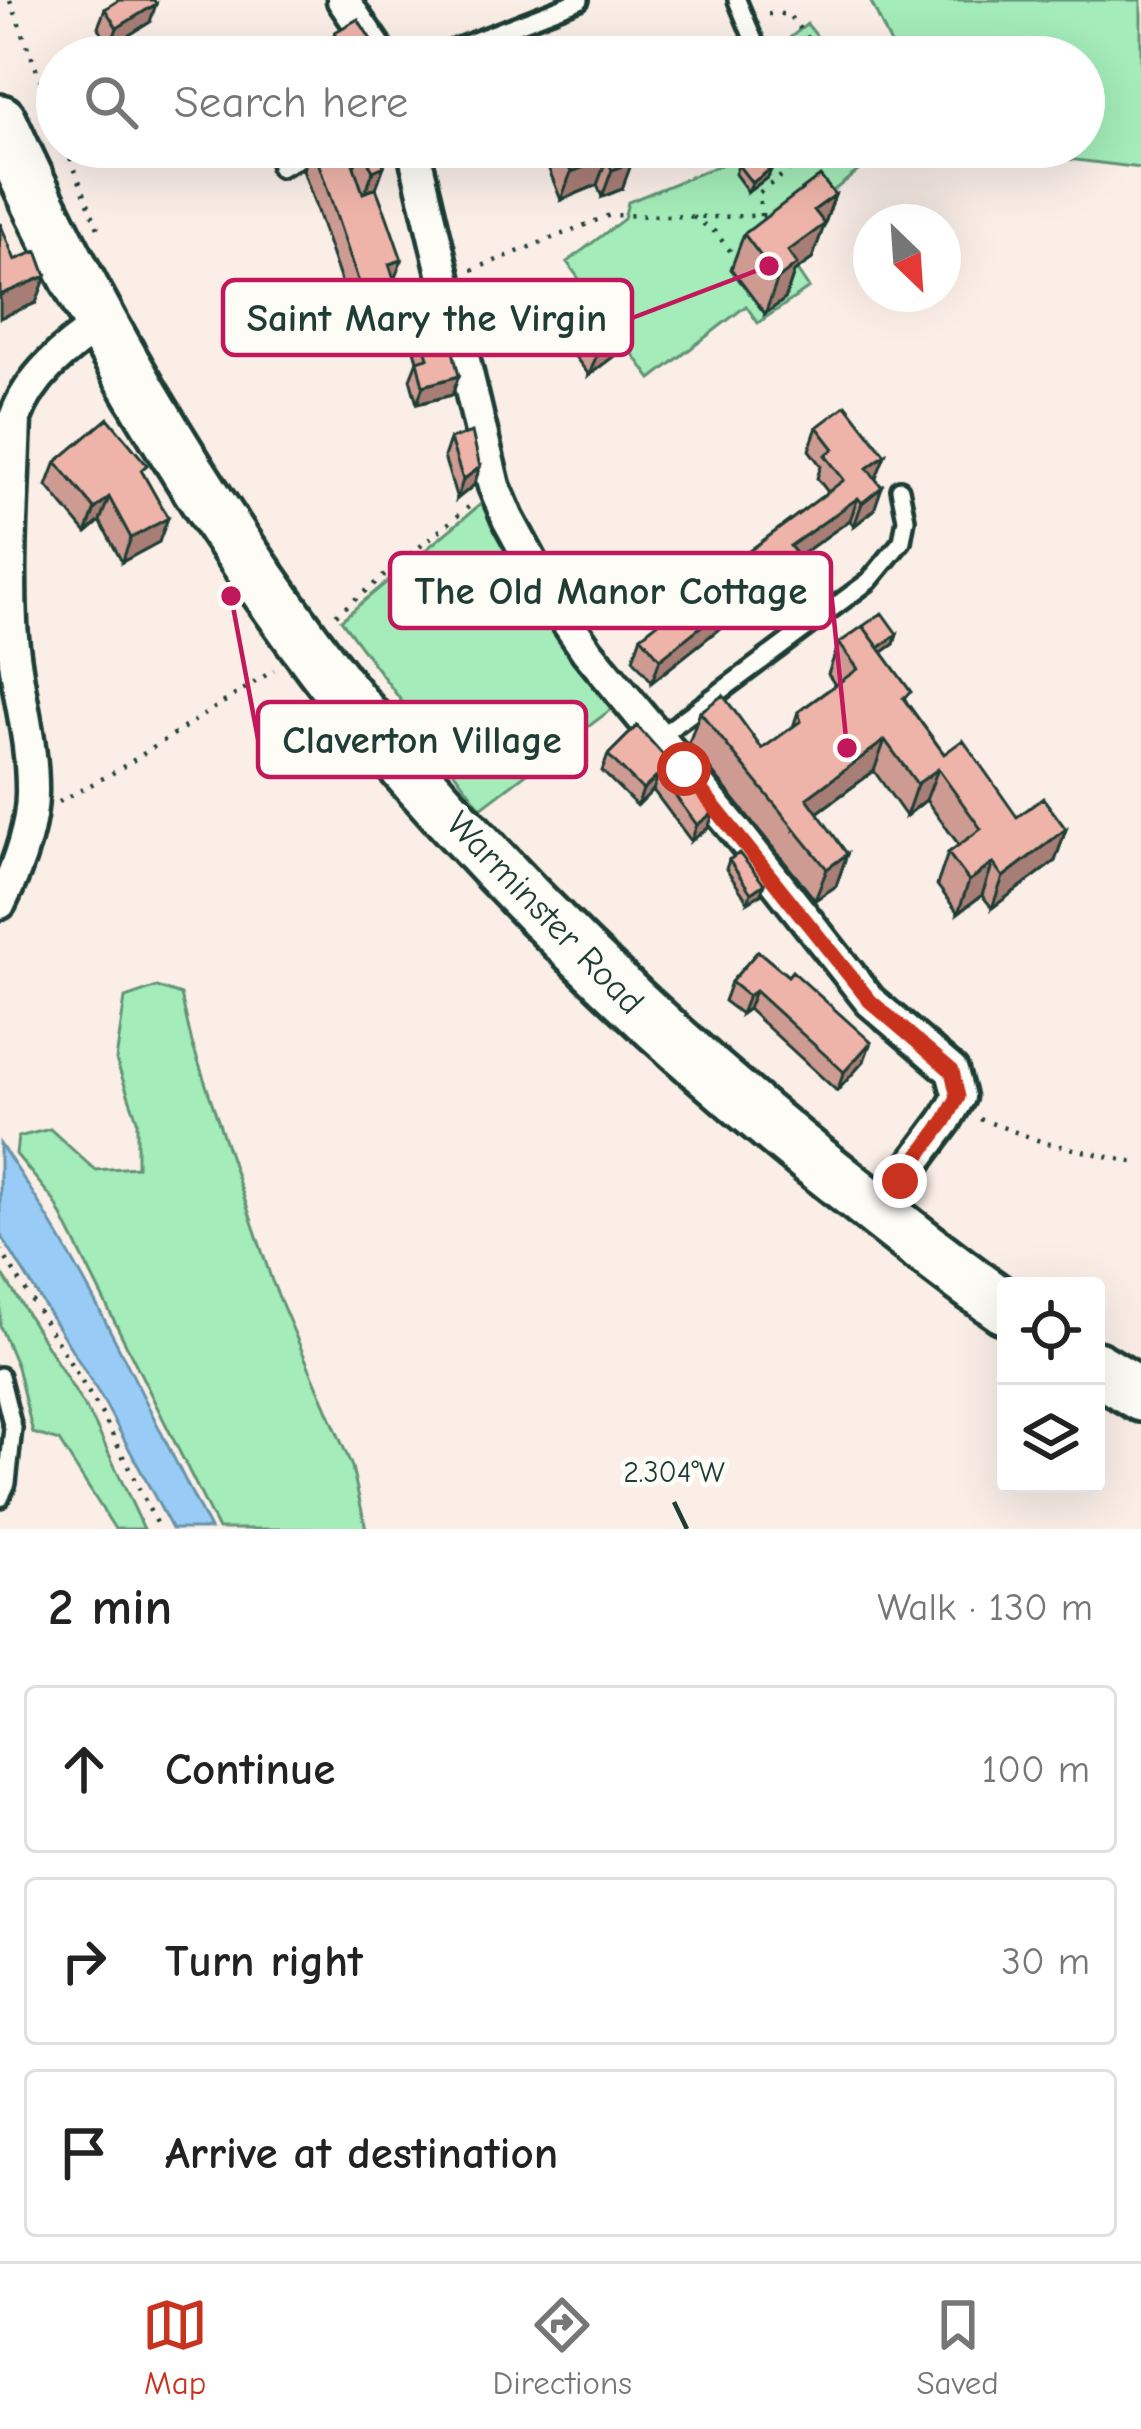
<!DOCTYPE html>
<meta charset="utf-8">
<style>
:root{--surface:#fff;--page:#f2f2f2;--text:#222;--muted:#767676;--line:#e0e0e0;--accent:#c8321e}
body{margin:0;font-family:"Comic Neue",sans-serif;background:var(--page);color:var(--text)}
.controls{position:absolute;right:36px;bottom:36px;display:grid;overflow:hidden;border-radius:12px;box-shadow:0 12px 48px #0002}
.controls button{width:108px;height:108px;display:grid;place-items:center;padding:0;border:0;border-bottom:3px solid var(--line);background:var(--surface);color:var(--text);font:60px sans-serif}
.compass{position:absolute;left:853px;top:204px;width:108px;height:108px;border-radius:50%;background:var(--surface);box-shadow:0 12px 48px #0002;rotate:155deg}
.stop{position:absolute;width:36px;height:36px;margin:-27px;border:9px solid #c8321e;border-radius:50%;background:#fff}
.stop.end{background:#c8321e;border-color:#fff;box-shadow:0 3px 12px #0008}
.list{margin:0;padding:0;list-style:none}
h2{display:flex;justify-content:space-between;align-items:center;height:156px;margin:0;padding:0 48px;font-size:51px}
h2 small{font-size:39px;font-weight:400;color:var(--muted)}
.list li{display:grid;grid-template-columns:78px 1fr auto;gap:36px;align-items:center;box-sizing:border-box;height:168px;margin:0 24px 24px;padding:0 24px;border:3px solid var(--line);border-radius:12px}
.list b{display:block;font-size:45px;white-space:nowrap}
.list em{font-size:39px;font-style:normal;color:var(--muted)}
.icon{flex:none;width:66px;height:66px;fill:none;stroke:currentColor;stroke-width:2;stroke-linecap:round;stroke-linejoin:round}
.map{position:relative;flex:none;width:1141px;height:1529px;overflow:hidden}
.search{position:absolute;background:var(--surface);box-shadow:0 12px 48px #0002;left:36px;right:36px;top:36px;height:132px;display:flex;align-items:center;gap:30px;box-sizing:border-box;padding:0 42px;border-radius:66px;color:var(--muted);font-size:45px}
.sheet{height:732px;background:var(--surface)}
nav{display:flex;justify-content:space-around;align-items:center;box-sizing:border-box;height:168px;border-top:3px solid var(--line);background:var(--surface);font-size:33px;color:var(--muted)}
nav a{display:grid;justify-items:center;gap:6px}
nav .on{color:var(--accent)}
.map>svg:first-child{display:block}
.green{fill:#a4ecb9;stroke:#629476;stroke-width:3}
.water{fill:#98ccf6;stroke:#6893a8;stroke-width:3}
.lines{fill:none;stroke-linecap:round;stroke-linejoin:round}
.service-casing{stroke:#1f3d34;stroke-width:24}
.minor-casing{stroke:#1f3d34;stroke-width:39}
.trunk-casing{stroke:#1f3d34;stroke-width:60}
.path{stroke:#1f3d34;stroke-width:4.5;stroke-dasharray:3 9;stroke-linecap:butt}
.service{stroke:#fdfcf7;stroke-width:15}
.minor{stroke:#fdfcf7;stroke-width:30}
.trunk{stroke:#fdfcf7;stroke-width:51}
.wall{fill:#cd9b91;stroke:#1f3d34;stroke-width:3}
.shaded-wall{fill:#a77e76;stroke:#1f3d34;stroke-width:3}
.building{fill:#eeb4a9;stroke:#1f3d34;stroke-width:3}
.route{stroke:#c8321e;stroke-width:15}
.ticks{fill:none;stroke:#1f3d34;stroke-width:4.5}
.labels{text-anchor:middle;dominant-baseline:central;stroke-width:10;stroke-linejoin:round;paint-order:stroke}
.street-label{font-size:36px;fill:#1f3d34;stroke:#fdfcf7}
.ticks-label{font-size:30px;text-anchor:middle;fill:#1f3d34;stroke:#fdfcf7;stroke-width:10;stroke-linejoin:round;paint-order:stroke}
.leader{fill:none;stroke:#c2185b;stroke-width:4.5}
.callout-dot{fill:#c2185b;stroke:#fdfcf7;stroke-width:4.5}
.callout{fill:#fdfcf7;stroke:#c2185b;stroke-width:4.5}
.callout-label{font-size:39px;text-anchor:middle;font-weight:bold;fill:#1f3d34}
</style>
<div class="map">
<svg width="1141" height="1529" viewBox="0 0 1141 1529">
<rect width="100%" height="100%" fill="#faeee7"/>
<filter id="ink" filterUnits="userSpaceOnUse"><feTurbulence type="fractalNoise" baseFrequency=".00833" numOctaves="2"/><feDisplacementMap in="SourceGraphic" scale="24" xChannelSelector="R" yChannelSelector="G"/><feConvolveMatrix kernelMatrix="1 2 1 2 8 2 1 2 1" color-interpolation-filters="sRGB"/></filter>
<g filter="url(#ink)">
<!-- green -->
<path class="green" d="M 870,0 L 1141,0 L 1141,168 L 971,147 L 1084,147 L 1084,57 L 897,57 Z
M 807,24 L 834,57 L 766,57 Z
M 765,147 L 888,147 L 808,211 L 802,245 L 812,259 L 797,270 L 809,288 L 758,323 L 746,306 L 651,379 L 567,262 L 624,219 L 628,202 Z
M 482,503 L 617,705 L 481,808 L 341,620 Z
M 157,987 L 181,995 L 192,1043 L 272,1281 L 352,1467 L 366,1529 L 218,1529 L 55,1202 L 16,1154 L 18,1137 L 50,1129 L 95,1170 L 137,1167 L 137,1120 L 116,1060 L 125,998 Z
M 0,1270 L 95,1424 L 144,1529 L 115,1529 L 59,1441 L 33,1433 L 17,1367 L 0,1326 Z"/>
<!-- water -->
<path class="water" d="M 0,1144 C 85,1264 142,1399 210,1529 L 172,1529 L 103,1400 L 0,1234 Z"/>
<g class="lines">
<defs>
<path id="service" d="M 737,0 L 760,55
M 433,57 L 580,0
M 280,168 L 322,147
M 658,738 L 869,581 L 902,541 L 906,519 L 900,489
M 0,1376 L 13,1428 L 7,1483 L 0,1498"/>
<path id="minor" d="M 343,0 L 382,57
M 413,147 L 494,486 L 508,519 L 551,598 L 587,651 L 736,831 L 870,1001 L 952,1071 L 959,1097 L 945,1121 L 878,1211
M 0,903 C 17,869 33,826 32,788 C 32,732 13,678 11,622 C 8,554 13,486 15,418 C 30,376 65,348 101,324"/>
<path id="trunk" d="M 0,121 C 72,281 158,433 258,577 C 291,624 324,671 361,715 C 509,892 673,1051 855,1193 C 904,1232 954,1272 1006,1308
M 1096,1368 L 1141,1395"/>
</defs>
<!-- service casing -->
<use href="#service" class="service-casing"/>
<!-- minor casing -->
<use href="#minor" class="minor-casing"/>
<!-- trunk casing -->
<use href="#trunk" class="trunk-casing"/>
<!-- path -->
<path class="path" d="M 10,0 L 57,123
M 768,14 L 788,14 L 822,57
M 66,147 L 99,231
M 761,216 L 759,193 L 819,147
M 693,217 L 715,232 L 736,258
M 472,270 L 610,215 L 719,217 L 774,215
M 336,615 L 471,505
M 59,802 L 118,770 L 274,670
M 980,1119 L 1043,1142 L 1141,1164
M 0,1249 L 103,1416 L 159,1529"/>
<!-- service -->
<use href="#service" class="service"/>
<!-- minor -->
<use href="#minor" class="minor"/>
<!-- trunk -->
<use href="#trunk" class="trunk"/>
</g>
<!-- wall -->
<path class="wall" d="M 105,9 L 150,22 L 110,47 L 98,27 Z
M 335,32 L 382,57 L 326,57 Z
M 311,147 L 377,147 L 376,189 L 394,280 L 403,307 L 394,332 L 362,343 L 303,170 Z
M 540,147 L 626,147 L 622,189 L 602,197 L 597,185 L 561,200 Z
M 738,165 L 768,177 L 748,192 L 735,174 Z
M 835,195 L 812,259 L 794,272 L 785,299 L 765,314 L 731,269 L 744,234 Z
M 414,305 L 452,395 L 417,404 L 410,379 L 417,361 L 407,323 Z
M 563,313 L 625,335 L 618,353 L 589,375 L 556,332 Z
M 817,427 L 885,455 L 875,479 L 874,510 L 854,526 L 850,520 L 792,561 L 787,575 L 652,682 L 633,659 L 641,636 L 721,585 L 728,567 L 828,492 L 817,478 L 821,466 L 809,450 Z
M 450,439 L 474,485 L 457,499 L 444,457 Z
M 56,462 L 144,475 L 159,542 L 122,562 L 100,521 L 86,533 L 47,486 Z
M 897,634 L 894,644 L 882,652 L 907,703 L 944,754 L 1017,817 L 1066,829 L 1055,861 L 992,908 L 982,895 L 958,913 L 937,885 L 948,853 L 959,845 L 926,800 L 906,816 L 874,771 L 817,813 L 847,854 L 836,886 L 815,900 L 689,743 L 700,712 L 762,749 L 793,727 L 798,712 L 835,685 L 828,674 L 839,643 Z
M 637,726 L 714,812 L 708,828 L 691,841 L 653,790 L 637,806 L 602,771 L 608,755 Z
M 729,860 L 761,894 L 748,902 L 726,869 Z
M 758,951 L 864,1061 L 837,1091 L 748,1009 L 741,1014 L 724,1001 L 731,982 Z"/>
<!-- shaded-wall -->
<path class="shaded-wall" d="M 156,4 L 150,22 L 110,47 L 117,28 Z
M 361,148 L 352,173 L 349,152 Z
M 607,158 L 597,185 L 561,200 L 571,172 Z
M 632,162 L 622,189 L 602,197 L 612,170 Z
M 384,166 L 375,191 L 364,196 L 373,171 Z
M 772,168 L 768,177 L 748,192 L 752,183 Z
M 835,195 L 812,259 L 794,272 L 785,299 L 765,314 L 788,251 L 814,210 Z
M 402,260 L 392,285 L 389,264 Z
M 46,276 L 36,303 L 0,318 L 0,295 Z
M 403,307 L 394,332 L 362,343 L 371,318 Z
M 625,335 L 618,353 L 589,375 L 596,357 Z
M 459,376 L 452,395 L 417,404 L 423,386 Z
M 885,455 L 876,478 L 859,491 L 867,468 Z
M 480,467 L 474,485 L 457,499 L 463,480 Z
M 882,487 L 874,510 L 854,526 L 862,503 Z
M 109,497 L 100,521 L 86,533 L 95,509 Z
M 858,498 L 850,520 L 792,561 L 787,575 L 652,682 L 660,659 L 790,546 Z
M 168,518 L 159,542 L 122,562 L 131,538 Z
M 897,634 L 894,644 L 873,659 L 876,650 Z
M 885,740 L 874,771 L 795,829 L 807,798 Z
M 938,769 L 926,800 L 906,816 L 917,784 Z
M 659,774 L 653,790 L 637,806 L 643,790 Z
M 714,812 L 708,828 L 691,841 L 697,825 Z
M 1066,829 L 1055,861 L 992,908 L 1003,877 Z
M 847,854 L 836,886 L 815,900 L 827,869 Z
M 993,863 L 982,895 L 958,913 L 969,881 Z
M 764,884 L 761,894 L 748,902 L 751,893 Z
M 755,991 L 748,1009 L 741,1014 L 748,996 Z
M 871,1042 L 864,1061 L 837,1091 L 844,1072 Z"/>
<!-- building -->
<path class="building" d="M 119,0 L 154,0 L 156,4 L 117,28 L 105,9 Z
M 358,19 L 382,57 L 339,57 L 347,53 L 335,32 Z
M 313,147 L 377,147 L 384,166 L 373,171 L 361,148 L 349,152 L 363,193 L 376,188 L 387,217 L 402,260 L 389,264 L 403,307 L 371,318 Z
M 561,147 L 626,147 L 632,162 L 612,170 L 607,158 L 571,172 Z
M 757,150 L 772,168 L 752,183 L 738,165 Z
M 820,176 L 835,195 L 814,210 L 825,224 L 788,251 L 797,264 L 778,279 L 744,234 Z
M 0,223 L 15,260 L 37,251 L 46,276 L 0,295 Z
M 440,297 L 459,376 L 423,386 L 417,361 L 428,358 L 414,305 Z
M 580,300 L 600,325 L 611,317 L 625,335 L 596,357 L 563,313 Z
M 846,405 L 885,455 L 867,468 L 882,487 L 862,503 L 858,498 L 790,546 L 795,552 L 660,659 L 641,636 L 715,578 L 721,585 L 733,575 L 728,567 L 844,480 L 825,455 L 834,449 L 817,427 Z
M 108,418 L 147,465 L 141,470 L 168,518 L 131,538 L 109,497 L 95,509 L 56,462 Z
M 472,432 L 480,467 L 463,480 L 450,439 Z
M 882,613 L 897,634 L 879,648 L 863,626 Z
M 863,626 L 911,692 L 903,698 L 944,754 L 963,740 L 1017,817 L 1043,798 L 1066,829 L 1003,877 L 993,863 L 969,881 L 948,853 L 981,829 L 938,769 L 917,784 L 885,740 L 807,798 L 847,854 L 827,869 L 700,712 L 723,695 L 762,749 L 801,721 L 798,712 L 858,669 L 839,643 Z
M 637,726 L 714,812 L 697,825 L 659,774 L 643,790 L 608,755 Z
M 739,853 L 764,884 L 751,893 L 729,860 Z
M 758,951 L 788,976 L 792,971 L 871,1042 L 844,1072 L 755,991 L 748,996 L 731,982 Z"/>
</g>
<g class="lines" filter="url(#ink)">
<!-- route -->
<path class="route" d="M 684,769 L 870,1001 L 952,1071 L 958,1097 L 945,1121 L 900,1181"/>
</g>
<!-- ticks -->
<path class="ticks" d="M 674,1502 L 687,1529"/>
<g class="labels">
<!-- street labels -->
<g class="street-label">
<text transform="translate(545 913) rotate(46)">Warminster Road</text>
</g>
</g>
<g class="ticks-label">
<text x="674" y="1482">2.304°W</text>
</g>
<!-- callouts -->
<path class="leader" d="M769 266L632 318M847 748L831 590M231 596L258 739"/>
<g class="callout-dot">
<circle cx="769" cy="266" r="12"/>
<circle cx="847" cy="748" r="12"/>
<circle cx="231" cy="596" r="12"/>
</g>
<g class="callout">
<rect x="223" y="280" width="409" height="75" rx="12"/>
<rect x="390" y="553" width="441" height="75" rx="12"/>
<rect x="258" y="702" width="328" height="75" rx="12"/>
</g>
<g class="callout-label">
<text x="427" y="331">Saint Mary the Virgin</text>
<text x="611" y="604">The Old Manor Cottage</text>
<text x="422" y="753">Claverton Village</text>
</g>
</svg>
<div class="controls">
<button><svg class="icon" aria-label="locate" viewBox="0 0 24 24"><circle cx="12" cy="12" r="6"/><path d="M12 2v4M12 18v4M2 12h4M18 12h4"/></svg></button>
<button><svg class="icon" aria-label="layers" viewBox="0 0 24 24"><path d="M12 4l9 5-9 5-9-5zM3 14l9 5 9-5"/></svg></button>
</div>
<svg class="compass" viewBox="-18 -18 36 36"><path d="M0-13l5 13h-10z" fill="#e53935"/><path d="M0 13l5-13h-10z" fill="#767676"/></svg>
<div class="stop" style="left:684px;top:769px"></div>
<div class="stop end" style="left:900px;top:1181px"></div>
<div class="search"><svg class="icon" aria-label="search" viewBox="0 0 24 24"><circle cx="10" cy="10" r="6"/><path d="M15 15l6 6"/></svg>Search here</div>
</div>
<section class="sheet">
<h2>2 min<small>Walk · 130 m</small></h2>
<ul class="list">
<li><svg class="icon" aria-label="ahead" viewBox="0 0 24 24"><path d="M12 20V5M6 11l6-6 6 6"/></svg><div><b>Continue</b></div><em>100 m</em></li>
<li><svg class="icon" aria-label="right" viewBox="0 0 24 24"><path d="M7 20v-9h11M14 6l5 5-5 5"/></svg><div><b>Turn right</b></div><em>30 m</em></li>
<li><svg class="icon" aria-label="arrive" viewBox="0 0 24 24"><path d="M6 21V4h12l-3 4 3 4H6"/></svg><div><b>Arrive at destination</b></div></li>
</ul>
</section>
<nav>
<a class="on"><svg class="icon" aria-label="map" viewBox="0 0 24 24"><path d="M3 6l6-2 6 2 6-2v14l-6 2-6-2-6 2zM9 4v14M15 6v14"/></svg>Map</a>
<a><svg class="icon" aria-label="directions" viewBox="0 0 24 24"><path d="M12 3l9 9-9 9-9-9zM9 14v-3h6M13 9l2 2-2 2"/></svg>Directions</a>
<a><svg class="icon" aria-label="saved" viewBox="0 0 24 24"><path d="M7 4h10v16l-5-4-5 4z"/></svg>Saved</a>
</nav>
